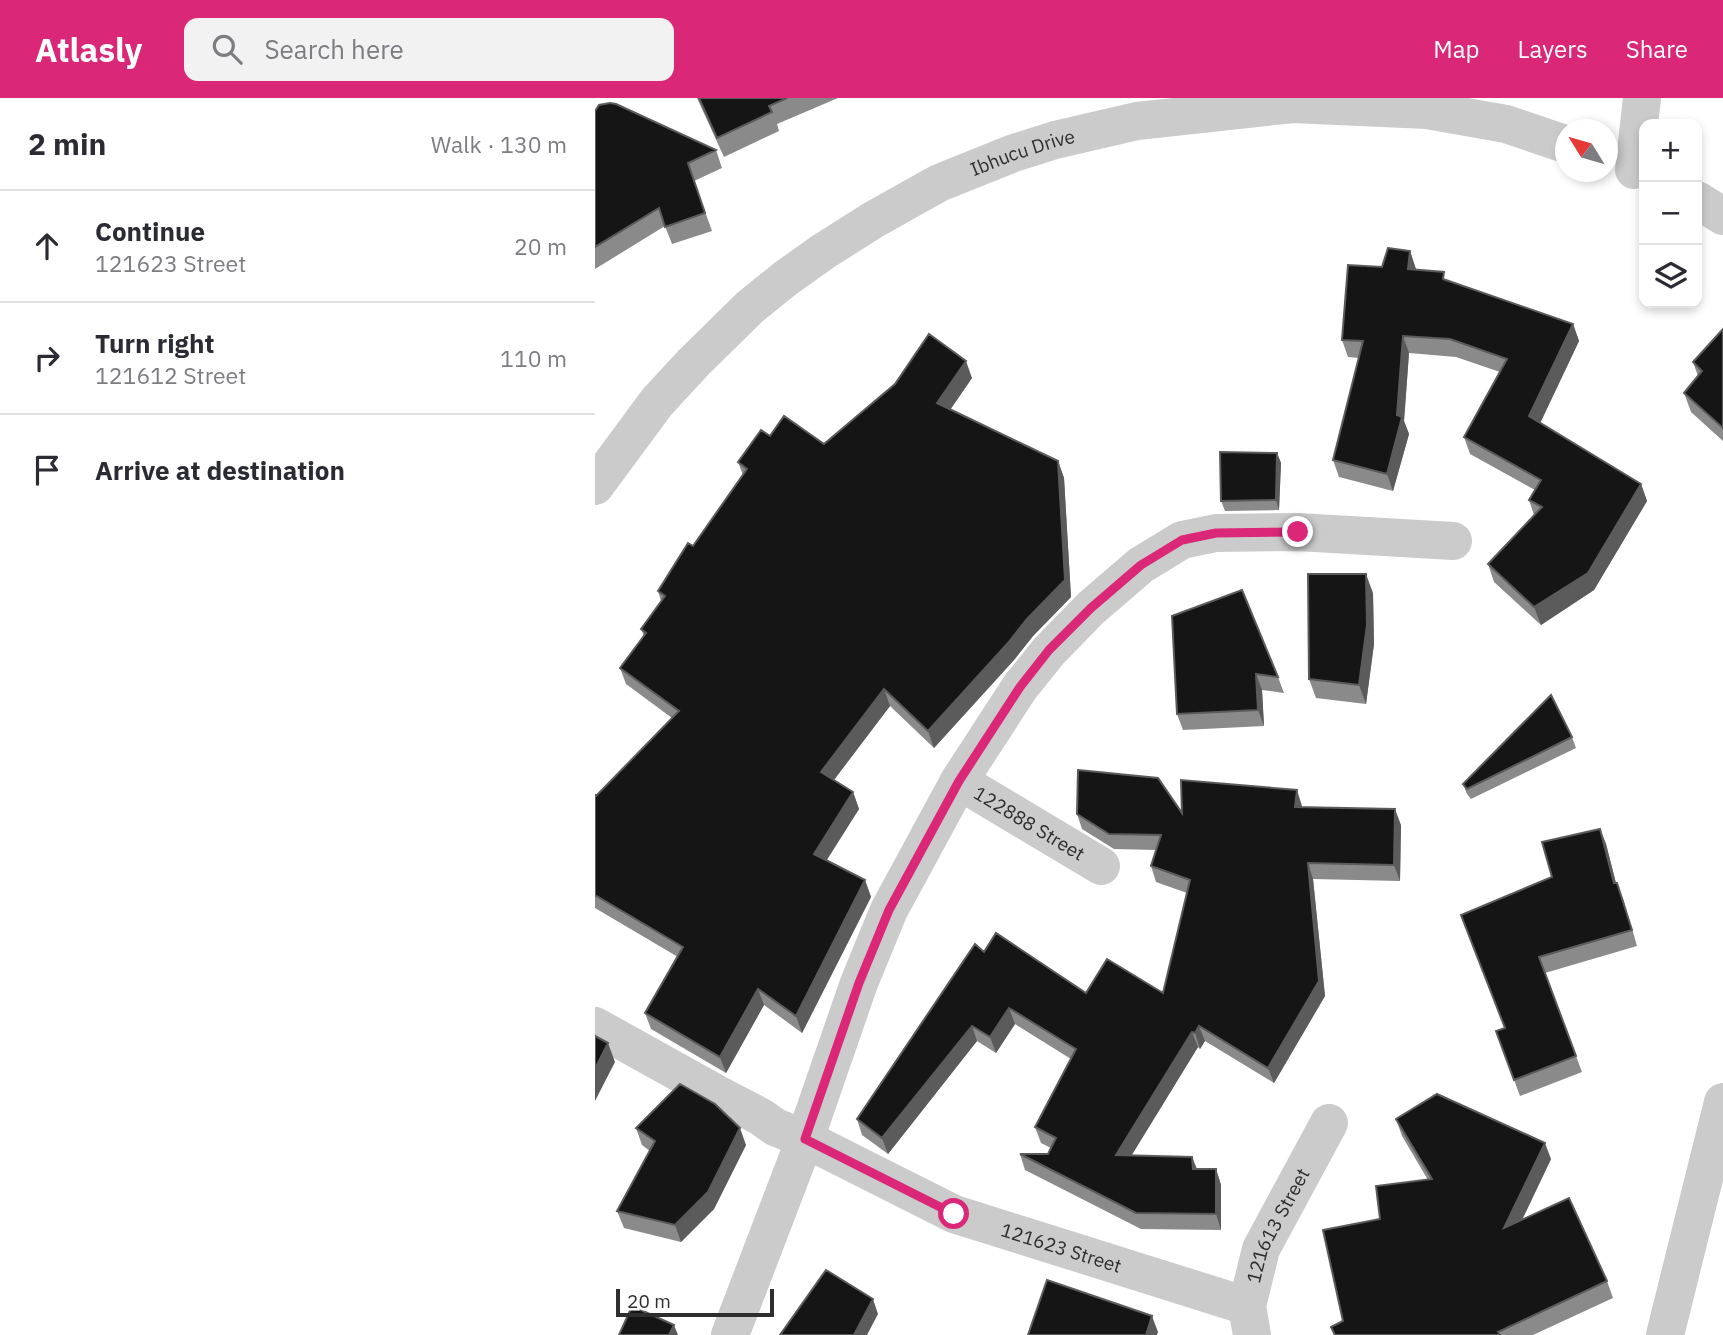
<!DOCTYPE html>
<meta charset="utf-8">
<style>
:root{--surface:#fff;--page:#f2f2f3;--text:#2b2b33;--muted:#7c7c81;--line:#e1e1e2;--accent:#db2777}
body{margin:0;font-family:"IBM Plex Sans",sans-serif;background:var(--page);color:var(--text)}
.controls{position:absolute;right:21px;top:21px;display:grid;overflow:hidden;border-radius:14px;box-shadow:0 4px 10px #0003}
.controls button{width:63px;height:63px;display:grid;place-items:center;padding:0;border:0;border-bottom:2px solid var(--line);background:var(--surface);color:var(--text);font:35px sans-serif}
.compass{position:absolute;left:960px;top:21px;width:63px;height:63px;border-radius:50%;background:var(--surface);box-shadow:0 4px 10px #0003;rotate:307deg}
.scale{position:absolute;left:21px;bottom:18px;width:158px;box-sizing:border-box;padding-left:7px;border:4px solid #2e2e2e;border-top:0;font-size:19px;line-height:24px;white-space:nowrap;color:#2e2e2e;-webkit-text-stroke:5px #fff;paint-order:stroke}
.stop{position:absolute;width:21px;height:21px;margin:-16px;border:5px solid #db2777;border-radius:50%;background:#fff}
.stop.end{background:#db2777;border-color:#fff;box-shadow:0 2px 7px #0008}
.list{margin:0;padding:0;list-style:none}
h2{display:flex;justify-content:space-between;align-items:center;height:91px;margin:0;padding:0 28px;font-size:30px}
h2 small{font-size:23px;font-weight:400;color:var(--muted)}
.list li{display:grid;grid-template-columns:46px 1fr auto;gap:21px;align-items:center;box-sizing:border-box;height:112px;padding:0 28px;border-top:2px solid var(--line)}
.list b{display:block;font-size:26px;white-space:nowrap}
.list p{margin:0;font-size:23px;white-space:nowrap;color:var(--muted)}
.list em{font-size:23px;font-style:normal;color:var(--muted)}
.icon{flex:none;width:38px;height:38px;fill:none;stroke:currentColor;stroke-width:2;stroke-linecap:round;stroke-linejoin:round}
.map{position:relative;flex:none;width:1128px;height:1237px;overflow:hidden}
header{display:flex;align-items:center;gap:42px;box-sizing:border-box;height:98px;padding:0 35px;background:var(--accent);color:#fff}
header strong{font-size:33px}
nav{display:flex;gap:38px;margin-inline-start:auto;font-size:24px}
.search{width:490px;height:63px;background:var(--page);display:flex;align-items:center;gap:18px;box-sizing:border-box;padding:0 24px;border-radius:14px;color:var(--muted);font-size:26px}
main{display:flex}
aside{flex:1;background:var(--surface)}
.map>svg:first-child{display:block}
.lines{fill:none;stroke-linecap:round;stroke-linejoin:round}
.minor{stroke:#cbcbcb;stroke-width:38}
.wall{fill:#8a8a8a}
.shaded-wall{fill:#5b5b5b}
.building{fill:#151515;stroke:#5b5b5b;stroke-width:2}
.route{stroke:#db2777;stroke-width:9}
.labels{text-anchor:middle;dominant-baseline:central;stroke-width:7;stroke-linejoin:round;paint-order:stroke}
.street-label{font-size:19px;fill:#2e2e2e;stroke:#fff}
</style>
<header>
<strong>Atlasly</strong>
<div class="search"><svg class="icon" aria-label="search" viewBox="0 0 24 24"><circle cx="10" cy="10" r="6"/><path d="M15 15l6 6"/></svg>Search here</div>
<nav><a>Map</a><a>Layers</a><a>Share</a></nav>
</header>
<main>
<aside>
<h2>2 min<small>Walk · 130 m</small></h2>
<ul class="list">
<li><svg class="icon" aria-label="ahead" viewBox="0 0 24 24"><path d="M12 20V5M6 11l6-6 6 6"/></svg><div><b>Continue</b><p>121623 Street</p></div><em>20 m</em></li>
<li><svg class="icon" aria-label="right" viewBox="0 0 24 24"><path d="M7 20v-9h11M14 6l5 5-5 5"/></svg><div><b>Turn right</b><p>121612 Street</p></div><em>110 m</em></li>
<li><svg class="icon" aria-label="arrive" viewBox="0 0 24 24"><path d="M6 21V4h12l-3 4 3 4H6"/></svg><div><b>Arrive at destination</b></div></li>
</ul>
</aside>
<div class="map">
<svg width="1128" height="1237" viewBox="0 0 1128 1237">
<rect width="100%" height="100%" fill="#fff"/>
<g class="lines">
<!-- minor -->
<g class="minor">
<path d="M 1039,72 L 1047,0"/>
<path d="M 1102,102 L 1128,118"/>
<path id="s1" d="M 0,388 L 62,304 L 99,264 L 155,209 L 191,180 L 229,153 L 278,122 L 344,85 L 416,56 L 460,42 L 542,23 L 698,6 L 832,12 L 911,26 L 970,46"/>
<path id="s2" d="M 364,683 L 506,768"/>
<path id="s3" d="M 0,928 L 126,998 L 166,1019 L 180,1029 L 210,1041 L 359,1116 L 652,1208"/>
<path d="M 135,1237 L 210,1041 L 264,885 L 294,812 L 364,683 L 425,589 L 454,553 L 496,510 L 546,467 L 587,442 L 621,435 L 703,434 L 858,443"/>
<path id="s4" d="M 657,1237 L 652,1208 L 666,1151 L 734,1025"/>
<path d="M 1070,1237 L 1128,1004"/>
</g>
</g>
<!-- wall -->
<path class="wall" d="M 102,0 L 243,0 L 182,26 L 184,33 L 129,59 Z
M 0,13 L 121,52 L 127,70 L 99,83 L 117,133 L 77,146 L 70,128 L 0,171 Z
M 815,153 L 821,172 L 978,226 L 984,243 L 945,325 L 1046,386 L 1052,403 L 999,492 L 946,527 L 899,484 L 893,466 L 939,417 L 934,402 L 940,392 L 875,356 L 869,339 L 905,274 L 861,259 L 814,255 L 809,323 L 814,336 L 798,393 L 744,379 L 738,362 L 764,260 L 753,259 L 747,242 L 787,169 Z
M 1128,231 L 1128,343 L 1096,314 L 1089,295 L 1103,278 L 1098,264 Z
M 377,280 L 355,312 L 463,363 L 469,380 L 476,499 L 438,538 L 419,562 L 339,650 L 295,608 L 239,682 L 258,694 L 264,711 L 232,762 L 270,782 L 276,799 L 207,935 L 169,907 L 131,975 L 56,931 L 50,915 L 83,859 L 0,810 L 0,697 L 1,698 L 77,620 L 31,586 L 25,570 L 49,538 L 46,531 L 66,503 L 63,493 L 98,448 L 148,377 L 143,364 L 175,338 L 229,346 Z
M 682,355 L 686,365 L 684,412 L 630,413 L 626,403 Z
M 778,495 L 779,546 L 771,606 L 721,600 L 714,581 Z
M 577,518 L 683,579 L 689,595 L 667,592 L 669,628 L 588,632 L 582,616 Z
M 977,639 L 981,650 L 876,701 L 872,696 L 868,686 Z
M 707,708 L 707,709 L 806,727 L 805,783 L 718,781 L 730,898 L 679,985 L 610,943 L 605,951 L 603,949 L 536,1058 L 597,1059 L 602,1071 L 621,1071 L 626,1087 L 626,1132 L 546,1131 L 430,1072 L 425,1056 L 453,1056 L 456,1050 L 446,1045 L 440,1029 L 476,961 L 420,926 L 401,955 L 382,943 L 293,1056 L 267,1037 L 262,1021 L 389,854 L 491,895 L 568,895 L 592,795 L 561,784 L 556,768 L 561,752 L 519,751 L 487,731 L 482,716 L 587,715 Z
M 1005,731 L 1011,746 L 1021,785 L 1028,801 L 1042,848 L 950,875 L 987,974 L 925,998 L 901,933 L 910,930 Z
M 801,1021 L 956,1061 L 927,1122 L 1012,1183 L 1018,1200 L 938,1237 L 739,1237 L 736,1229 L 748,1223 L 785,1121 L 833,1082 L 807,1038 Z
M 41,1030 L 151,1047 L 119,1111 L 86,1144 L 29,1130 L 22,1113 L 55,1053 L 47,1047 Z"/>
<!-- shaded-wall -->
<path class="shaded-wall" d="M 815,153 L 821,171 L 819,189 L 813,171 Z
M 978,226 L 984,243 L 940,336 L 934,318 Z
M 808,238 L 814,255 L 809,323 L 814,336 L 798,393 L 792,376 L 802,317 Z
M 371,263 L 377,280 L 348,322 L 342,305 Z
M 682,355 L 686,365 L 684,412 L 681,402 Z
M 463,363 L 469,380 L 476,499 L 438,538 L 419,562 L 339,650 L 333,633 Z
M 1046,386 L 1052,403 L 999,492 L 946,527 L 939,509 Z
M 771,476 L 778,495 L 779,546 L 771,606 L 764,587 Z
M 661,576 L 667,592 L 669,628 L 663,612 Z
M 289,591 L 295,608 L 232,691 L 226,674 Z
M 702,692 L 707,708 L 706,724 L 700,709 Z
M 258,694 L 264,711 L 225,772 L 219,756 Z
M 800,711 L 806,727 L 805,783 L 799,767 Z
M 1005,731 L 1011,746 L 1025,801 L 1019,785 Z
M 713,765 L 718,781 L 730,898 L 679,985 L 673,970 Z
M 270,782 L 276,799 L 207,935 L 201,918 Z
M 1022,785 L 1028,801 L 1042,848 L 1037,832 Z
M 163,891 L 169,907 L 131,975 L 125,959 Z
M 414,910 L 420,926 L 401,955 L 395,939 Z
M 377,928 L 382,943 L 293,1056 L 287,1040 Z
M 604,928 L 610,943 L 605,951 L 600,935 Z
M 597,934 L 603,949 L 527,1073 L 521,1057 Z
M 13,945 L 20,964 L 0,1003 L 0,971 Z
M 145,1030 L 151,1047 L 119,1111 L 86,1144 L 80,1127 Z
M 950,1045 L 956,1061 L 915,1147 L 909,1130 Z
M 597,1059 L 603,1074 L 598,1071 Z
M 621,1071 L 626,1087 L 626,1132 L 621,1116 Z
M 278,1201 L 283,1216 L 272,1237 L 259,1237 Z
M 557,1218 L 563,1234 L 562,1237 L 551,1237 Z
M 79,1227 L 83,1237 L 74,1237 Z"/>
<!-- building -->
<path class="building" d="M 104,0 L 192,0 L 174,8 L 177,14 L 122,40 Z
M 15,5 L 21,6 L 121,52 L 93,65 L 110,115 L 70,129 L 64,110 L 0,149 L 0,13 L 4,7 Z
M 793,150 L 815,153 L 813,171 L 849,174 L 848,181 L 978,226 L 934,318 L 1046,386 L 993,475 L 939,509 L 893,466 L 947,409 L 934,402 L 946,382 L 869,339 L 912,261 L 855,241 L 808,238 L 802,317 L 807,319 L 792,376 L 738,362 L 768,243 L 747,242 L 753,167 L 787,169 Z
M 1128,231 L 1128,330 L 1089,295 L 1107,273 L 1098,264 Z
M 334,236 L 371,263 L 342,305 L 463,363 L 470,482 L 432,521 L 413,545 L 333,633 L 289,591 L 226,674 L 258,694 L 219,756 L 270,782 L 201,918 L 163,891 L 125,959 L 50,915 L 88,849 L 0,797 L 0,697 L 1,698 L 84,613 L 25,570 L 51,535 L 46,531 L 70,498 L 63,493 L 93,445 L 98,448 L 152,371 L 143,364 L 166,332 L 175,338 L 189,318 L 229,346 L 300,286 Z
M 625,354 L 682,355 L 681,402 L 626,403 Z
M 713,476 L 771,476 L 772,527 L 764,587 L 714,581 Z
M 647,492 L 683,579 L 661,576 L 663,612 L 582,616 L 577,518 Z
M 956,597 L 977,639 L 872,691 L 868,686 Z
M 483,672 L 563,680 L 587,715 L 586,682 L 702,692 L 700,709 L 800,711 L 799,767 L 713,765 L 724,883 L 673,970 L 604,928 L 600,935 L 597,934 L 521,1057 L 597,1059 L 598,1071 L 621,1071 L 621,1116 L 541,1115 L 425,1056 L 453,1056 L 461,1040 L 440,1029 L 481,951 L 414,910 L 395,939 L 377,928 L 287,1040 L 262,1021 L 380,846 L 389,854 L 401,835 L 491,895 L 512,861 L 568,895 L 595,782 L 556,768 L 566,737 L 514,736 L 482,716 Z
M 1005,731 L 1019,785 L 1022,785 L 1037,832 L 944,859 L 981,958 L 919,982 L 901,933 L 910,930 L 866,817 L 957,779 L 947,744 Z
M 0,938 L 13,945 L 0,971 Z
M 85,986 L 120,1006 L 145,1030 L 113,1094 L 80,1127 L 22,1113 L 60,1043 L 41,1030 Z
M 842,996 L 950,1045 L 909,1130 L 974,1100 L 1012,1183 L 903,1234 L 905,1237 L 740,1237 L 736,1229 L 748,1223 L 728,1132 L 785,1121 L 781,1088 L 837,1081 L 801,1021 Z
M 231,1172 L 278,1201 L 259,1237 L 185,1237 Z
M 452,1182 L 557,1218 L 551,1237 L 433,1237 Z
M 37,1208 L 79,1227 L 74,1237 L 24,1237 Z"/>
<g class="lines">
<!-- route -->
<path class="route" d="M 359,1116 L 210,1041 L 264,885 L 294,812 L 364,683 L 425,589 L 454,552 L 496,510 L 546,467 L 587,442 L 621,435 L 703,434"/>
</g>
<g class="labels">
<!-- street labels -->
<g class="street-label">
<text stroke="none"><textPath href="#s1" startOffset="553">Ibhucu Drive</textPath></text>
<text stroke="none"><textPath href="#s2" startOffset="82">122888 Street</textPath></text>
<text stroke="none"><textPath href="#s4" startOffset="116">121613 Street</textPath></text>
<text stroke="none"><textPath href="#s3" startOffset="518">121623 Street</textPath></text>
</g>
</g>
</svg>
<div class="controls">
<button>+</button>
<button>−</button>
<button><svg class="icon" aria-label="layers" viewBox="0 0 24 24"><path d="M12 4l9 5-9 5-9-5zM3 14l9 5 9-5"/></svg></button>
</div>
<svg class="compass" viewBox="-18 -18 36 36"><path d="M0-13l5 13h-10z" fill="#e53935"/><path d="M0 13l5-13h-10z" fill="#7c7c81"/></svg>
<div class="scale">20 m</div>
<div class="stop" style="left:359px;top:1116px"></div>
<div class="stop end" style="left:703px;top:434px"></div>
</div>
</main>
